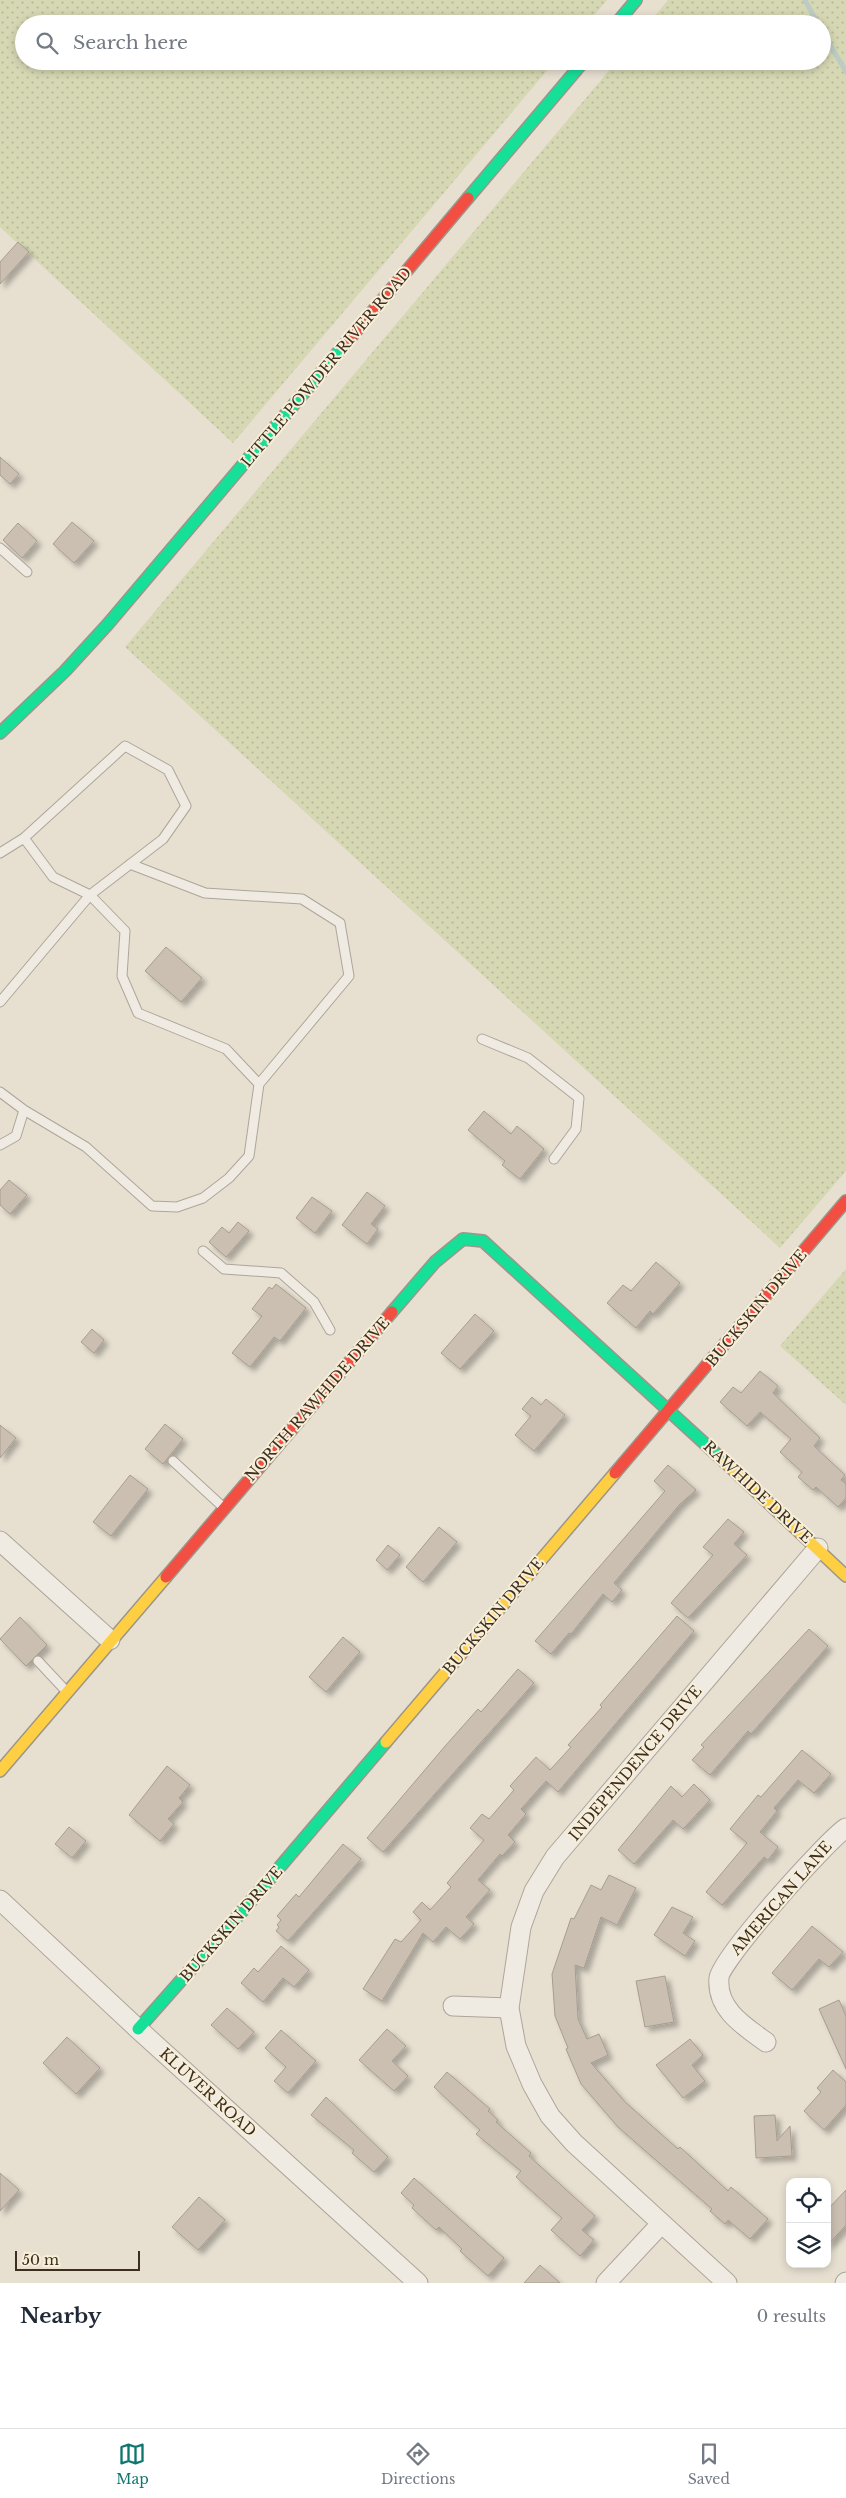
<!DOCTYPE html>
<style>
:root{--surface:#fff;--page:#f2f2f3;--text:#1f2937;--muted:#747a83;--line:#e0e1e3;--accent:#0f766e}
body{margin:0;font-family:"Libre Baskerville",serif;background:var(--page);color:var(--text)}
.controls{position:absolute;right:15px;bottom:15px;display:grid;overflow:hidden;border-radius:10px;box-shadow:0 2px 8px #0003}
.controls button{width:45px;height:45px;display:grid;place-items:center;padding:0;border:0;border-bottom:1px solid var(--line);background:var(--surface);color:var(--text);font:25px sans-serif}
.scale{position:absolute;left:15px;bottom:12px;width:125px;box-sizing:border-box;padding-left:5px;border:2px solid #3d2e20;border-top:0;font-size:14px;line-height:18px;white-space:nowrap;color:#3d2e20;-webkit-text-stroke:4px #f7eed8;paint-order:stroke}
.list{margin:0;padding:0;list-style:none}
h2{display:flex;justify-content:space-between;align-items:center;height:65px;margin:0;padding:0 20px;font-size:21px}
h2 small{font-size:16px;font-weight:400;color:var(--muted)}
.icon{flex:none;width:28px;height:28px;fill:none;stroke:currentColor;stroke-width:2;stroke-linecap:round;stroke-linejoin:round}
.map{position:relative;flex:none;width:846px;height:2283px;overflow:hidden}
.search{position:absolute;background:var(--surface);box-shadow:0 2px 8px #0003;left:15px;right:15px;top:15px;height:55px;display:flex;align-items:center;gap:12px;box-sizing:border-box;padding:0 18px;border-radius:28px;color:var(--muted);font-size:19px}
.sheet{height:145px;background:var(--surface)}
nav{display:flex;justify-content:space-around;align-items:center;box-sizing:border-box;height:70px;border-top:1px solid var(--line);background:var(--surface);font-size:14px;color:var(--muted)}
nav a{display:grid;justify-items:center;gap:2px}
nav .on{color:var(--accent)}
.map>svg:first-child{display:block}
.grass{fill:url(#grass-dots)}
.lines{fill:none;stroke-linecap:round;stroke-linejoin:round}
.stream{stroke:#bcccc2;stroke-width:5}
.building{fill:#cbbfb2;stroke:#a89c90;filter:url(#shadow)}
.lane-casing{stroke:#ada599;stroke-width:11}
.street-casing{stroke:#ada599;stroke-width:21}
.fast-casing{stroke:#9c958a;stroke-width:14}
.slow-casing{stroke:#9c958a;stroke-width:14}
.jam-casing{stroke:#9c958a;stroke-width:14}
.lane{stroke:#efebe3;stroke-width:9}
.street{stroke:#efebe3;stroke-width:19}
.fast{stroke:#16e098;stroke-width:11}
.slow{stroke:#ffcf43;stroke-width:11}
.jam{stroke:#f24e42;stroke-width:11}
.labels{text-anchor:middle;dominant-baseline:central;stroke-width:4;stroke-linejoin:round;paint-order:stroke}
.street-label{font-size:15px;fill:#3d2e20;stroke:#f7eed8}
</style>
<div class="map">
<svg width="846" height="2283" viewBox="0 0 846 2283">
<defs>
<pattern id="grass-dots" width="8" height="8" patternUnits="userSpaceOnUse" patternTransform="scale(1.25)"><rect width="8" height="8" fill="#d6d7b3"/><path d="M2 2h.1M6 6h.1" fill="none" stroke="#b9b99a" stroke-width="1.8" stroke-linecap="round"/></pattern>
<filter id="shadow"><feDropShadow dx="4.5" dy="4.5" stdDeviation="2.5" flood-color="#0004"/></filter>
</defs>
<rect width="100%" height="100%" fill="#e7e0d1"/>
<!-- grass -->
<path class="grass" d="M 0,0 L 607,0 L 587,24 L 24,24 L 24,61 L 555,61 L 233,443 L 0,227 Z
M 668,0 L 846,0 L 846,1171 L 780,1248 L 125,647 L 617,61 L 822,61 L 822,24 L 648,24 Z
M 846,1269 L 846,1405 L 780,1346 Z"/>
<g class="lines">
<!-- stream -->
<path class="stream" d="M 805,0 L 818,24
M 822,31 L 846,72"/>
</g>
<!-- building -->
<path class="building" d="M 18,242 L 29,252 L 0,284 L 0,262 Z
M 0,457 L 19,474 L 10,484 L 0,475 Z
M 72,522 L 94,541 L 74,563 L 53,544 Z
M 18,523 L 37,541 L 22,558 L 3,540 Z
M 166,947 L 202,978 L 181,1002 L 145,971 Z
M 484,1111 L 511,1134 L 517,1126 L 544,1149 L 520,1179 L 502,1165 L 505,1161 L 468,1130 Z
M 9,1180 L 27,1195 L 10,1214 L 0,1205 L 0,1190 Z
M 367,1192 L 385,1206 L 371,1224 L 378,1229 L 367,1244 L 342,1225 Z
M 312,1197 L 332,1211 L 315,1233 L 296,1218 Z
M 238,1222 L 249,1231 L 226,1257 L 209,1242 L 222,1227 L 229,1233 Z
M 656,1262 L 680,1283 L 653,1314 L 650,1311 L 636,1328 L 607,1303 L 623,1285 L 631,1291 Z
M 276,1284 L 306,1308 L 280,1341 L 274,1337 L 250,1367 L 232,1353 L 262,1316 L 252,1309 L 269,1287 L 272,1289 Z
M 475,1314 L 494,1331 L 460,1369 L 441,1353 Z
M 92,1329 L 104,1340 L 94,1353 L 81,1342 Z
M 760,1371 L 778,1386 L 773,1393 L 820,1438 L 814,1446 L 845,1475 L 841,1480 L 846,1484 L 846,1498 L 838,1507 L 816,1487 L 813,1490 L 798,1477 L 802,1472 L 780,1452 L 791,1439 L 760,1412 L 747,1426 L 720,1402 L 733,1387 L 741,1393 Z
M 532,1397 L 541,1405 L 546,1399 L 565,1415 L 534,1451 L 515,1435 L 531,1416 L 522,1409 Z
M 165,1424 L 183,1439 L 163,1464 L 145,1449 Z
M 0,1425 L 16,1438 L 0,1458 Z
M 668,1465 L 696,1490 L 680,1504 L 614,1583 L 622,1590 L 612,1602 L 603,1594 L 571,1634 L 569,1633 L 551,1654 L 535,1641 L 665,1491 L 654,1481 Z
M 130,1475 L 148,1489 L 111,1536 L 93,1522 Z
M 728,1519 L 744,1532 L 734,1544 L 747,1555 L 688,1618 L 671,1603 L 713,1555 L 703,1547 Z
M 439,1527 L 457,1542 L 423,1582 L 406,1567 Z
M 388,1545 L 400,1555 L 387,1570 L 376,1560 Z
M 677,1616 L 694,1631 L 558,1792 L 546,1781 L 521,1809 L 526,1814 L 508,1835 L 515,1842 L 502,1856 L 500,1854 L 478,1880 L 490,1890 L 466,1917 L 474,1924 L 460,1939 L 446,1927 L 433,1942 L 423,1933 L 382,2001 L 363,1989 L 395,1939 L 401,1942 L 421,1920 L 413,1912 L 422,1902 L 430,1910 L 451,1887 L 447,1883 L 484,1840 L 470,1828 L 482,1814 L 489,1819 L 514,1790 L 510,1786 L 536,1757 L 550,1770 L 571,1747 L 568,1745 L 602,1707 L 600,1705 Z
M 20,1617 L 47,1645 L 26,1666 L 0,1639 Z
M 809,1629 L 828,1646 L 751,1734 L 748,1731 L 710,1775 L 692,1760 L 704,1747 L 701,1745 Z
M 343,1637 L 360,1652 L 326,1692 L 309,1677 Z
M 518,1669 L 534,1683 L 383,1852 L 367,1838 L 446,1745 L 478,1709 L 481,1712 Z
M 802,1750 L 831,1774 L 814,1793 L 798,1780 L 774,1808 L 777,1811 L 760,1832 L 778,1847 L 768,1860 L 764,1857 L 722,1905 L 706,1892 L 747,1843 L 730,1829 L 758,1795 L 761,1797 Z
M 167,1766 L 190,1785 L 179,1798 L 183,1802 L 168,1819 L 174,1824 L 160,1841 L 129,1815 Z
M 694,1784 L 710,1800 L 683,1829 L 673,1820 L 634,1864 L 618,1850 L 671,1786 L 682,1797 Z
M 69,1827 L 86,1841 L 72,1858 L 55,1844 Z
M 343,1844 L 361,1859 L 288,1941 L 276,1931 L 279,1927 L 277,1925 L 281,1920 L 277,1916 L 296,1894 L 299,1897 Z
M 609,1875 L 636,1888 L 617,1925 L 601,1917 L 584,1968 L 575,1965 L 578,2019 L 587,2039 L 599,2034 L 608,2055 L 591,2063 L 625,2102 L 678,2149 L 680,2147 L 728,2191 L 731,2187 L 768,2219 L 750,2239 L 728,2220 L 725,2224 L 710,2211 L 712,2209 L 618,2127 L 581,2084 L 566,2049 L 568,2048 L 555,2016 L 552,1974 L 571,1918 L 574,1919 L 591,1885 L 601,1890 Z
M 672,1907 L 693,1917 L 683,1933 L 695,1941 L 685,1956 L 654,1935 Z
M 812,1926 L 843,1952 L 829,1967 L 819,1959 L 792,1990 L 772,1973 Z
M 281,1946 L 309,1970 L 294,1987 L 283,1978 L 263,2002 L 241,1983 L 254,1968 L 258,1972 Z
M 665,1976 L 674,2022 L 645,2027 L 636,1981 Z
M 839,2000 L 846,2016 L 846,2069 L 819,2009 Z
M 227,2008 L 254,2032 L 238,2049 L 211,2025 Z
M 387,2029 L 406,2046 L 392,2061 L 408,2076 L 394,2091 L 359,2060 Z
M 281,2030 L 316,2061 L 288,2093 L 274,2081 L 286,2067 L 265,2048 Z
M 67,2037 L 100,2068 L 76,2094 L 43,2063 Z
M 690,2039 L 703,2055 L 692,2065 L 705,2081 L 683,2098 L 656,2065 Z
M 833,2070 L 846,2082 L 846,2105 L 824,2130 L 804,2111 L 821,2092 L 817,2088 Z
M 447,2072 L 490,2109 L 488,2111 L 498,2120 L 496,2122 L 531,2153 L 529,2156 L 595,2216 L 582,2230 L 594,2240 L 580,2256 L 551,2230 L 562,2218 L 516,2177 L 521,2171 L 476,2134 L 480,2130 L 434,2087 Z
M 326,2097 L 388,2157 L 374,2172 L 352,2153 L 354,2150 L 311,2115 Z
M 775,2115 L 777,2141 L 790,2126 L 792,2156 L 756,2158 L 754,2116 Z
M 0,2173 L 19,2190 L 0,2211 Z
M 414,2178 L 504,2258 L 488,2276 L 460,2251 L 462,2249 L 439,2227 L 436,2230 L 412,2208 L 414,2205 L 401,2193 Z
M 846,2190 L 846,2225 L 827,2246 L 827,2210 Z
M 199,2197 L 225,2220 L 198,2250 L 172,2227 Z
M 540,2265 L 560,2283 L 524,2283 Z"/>
<g class="lines">
<defs>
<path id="lane" d="M 0,548 L 27,572
M 24,838 L 53,877 L 90,895 L 125,931 L 122,976 L 138,1013 L 226,1049 L 259,1084 L 249,1156 L 229,1178 L 203,1198 L 177,1207 L 152,1206 L 86,1147 L 24,1110
M 0,853 L 24,838 L 125,746 L 168,770 L 186,806 L 163,839 L 90,895 L 0,1002
M 130,864 L 205,893 L 302,899 L 340,923 L 349,976 L 259,1084
M 482,1039 L 528,1058 L 579,1098 L 576,1129 L 554,1159
M 0,1092 L 24,1110 L 16,1136 L 0,1145
M 203,1251 L 224,1269 L 281,1273 L 314,1302 L 330,1330
M 173,1461 L 223,1507
M 38,1661 L 66,1691"/>
<path id="street" d="M 0,1541 L 110,1640
M 0,1900 L 138,2029 L 418,2283
M 453,2006 L 509,2008
M 766,2042 C 744,2026 716,2009 719,1978 C 720,1960 827,1840 846,1828
M 606,2283 L 661,2224
M 727,2283 L 574,2143 L 550,2116 L 532,2084 L 516,2046 L 509,2008 L 521,1927 L 534,1891 L 555,1857 L 818,1548
M 845,2283 L 846,2282"/>
<path id="fast" d="M 616,24 L 636,0
M 468,198 L 584,61
M 0,733 L 65,671 L 108,624 L 346,343
M 392,1312 L 435,1262 L 463,1239 L 483,1241 L 726,1463
M 138,2029 L 245,1908 L 386,1742"/>
<path id="slow" d="M 726,1463 L 846,1576
M 386,1742 L 615,1473
M 0,1771 L 166,1577"/>
<path id="jam" d="M 346,343 L 468,198
M 615,1473 L 846,1201
M 166,1577 L 392,1312"/>
</defs>
<!-- lane casing -->
<use href="#lane" class="lane-casing"/>
<!-- street casing -->
<use href="#street" class="street-casing"/>
<!-- fast casing -->
<use href="#fast" class="fast-casing"/>
<!-- slow casing -->
<use href="#slow" class="slow-casing"/>
<!-- jam casing -->
<use href="#jam" class="jam-casing"/>
<!-- lane -->
<use href="#lane" class="lane"/>
<!-- street -->
<use href="#street" class="street"/>
<!-- fast -->
<use href="#fast" class="fast"/>
<!-- slow -->
<use href="#slow" class="slow"/>
<!-- jam -->
<use href="#jam" class="jam"/>
</g>
<g class="labels">
<!-- street labels -->
<g class="street-label">
<text transform="translate(326 367) rotate(-50)">LITTLE POWDER RIVER ROAD</text>
<text transform="translate(756 1308) rotate(-50)">BUCKSKIN DRIVE</text>
<text transform="translate(317 1399) rotate(-49)">NORTH RAWHIDE DRIVE</text>
<text transform="translate(758 1492) rotate(43)">RAWHIDE DRIVE</text>
<text transform="translate(493 1616) rotate(-50)">BUCKSKIN DRIVE</text>
<text transform="translate(635 1763) rotate(-50)">INDEPENDENCE DRIVE</text>
<text transform="translate(781 1898) rotate(-49)">AMERICAN LANE</text>
<text transform="translate(231 1924) rotate(-49)">BUCKSKIN DRIVE</text>
<text transform="translate(208 2092) rotate(42)">KLUVER ROAD</text>
</g>
</g>
</svg>
<div class="controls">
<button><svg class="icon" aria-label="locate" viewBox="0 0 24 24"><circle cx="12" cy="12" r="6"/><path d="M12 2v4M12 18v4M2 12h4M18 12h4"/></svg></button>
<button><svg class="icon" aria-label="layers" viewBox="0 0 24 24"><path d="M12 4l9 5-9 5-9-5zM3 14l9 5 9-5"/></svg></button>
</div>
<div class="scale">50 m</div>
<div class="search"><svg class="icon" aria-label="search" viewBox="0 0 24 24"><circle cx="10" cy="10" r="6"/><path d="M15 15l6 6"/></svg>Search here</div>
</div>
<section class="sheet">
<h2>Nearby<small>0 results</small></h2>
<ul class="list">
</ul>
</section>
<nav>
<a class="on"><svg class="icon" aria-label="map" viewBox="0 0 24 24"><path d="M3 6l6-2 6 2 6-2v14l-6 2-6-2-6 2zM9 4v14M15 6v14"/></svg>Map</a>
<a><svg class="icon" aria-label="directions" viewBox="0 0 24 24"><path d="M12 3l9 9-9 9-9-9zM9 14v-3h6M13 9l2 2-2 2"/></svg>Directions</a>
<a><svg class="icon" aria-label="saved" viewBox="0 0 24 24"><path d="M7 4h10v16l-5-4-5 4z"/></svg>Saved</a>
</nav>
